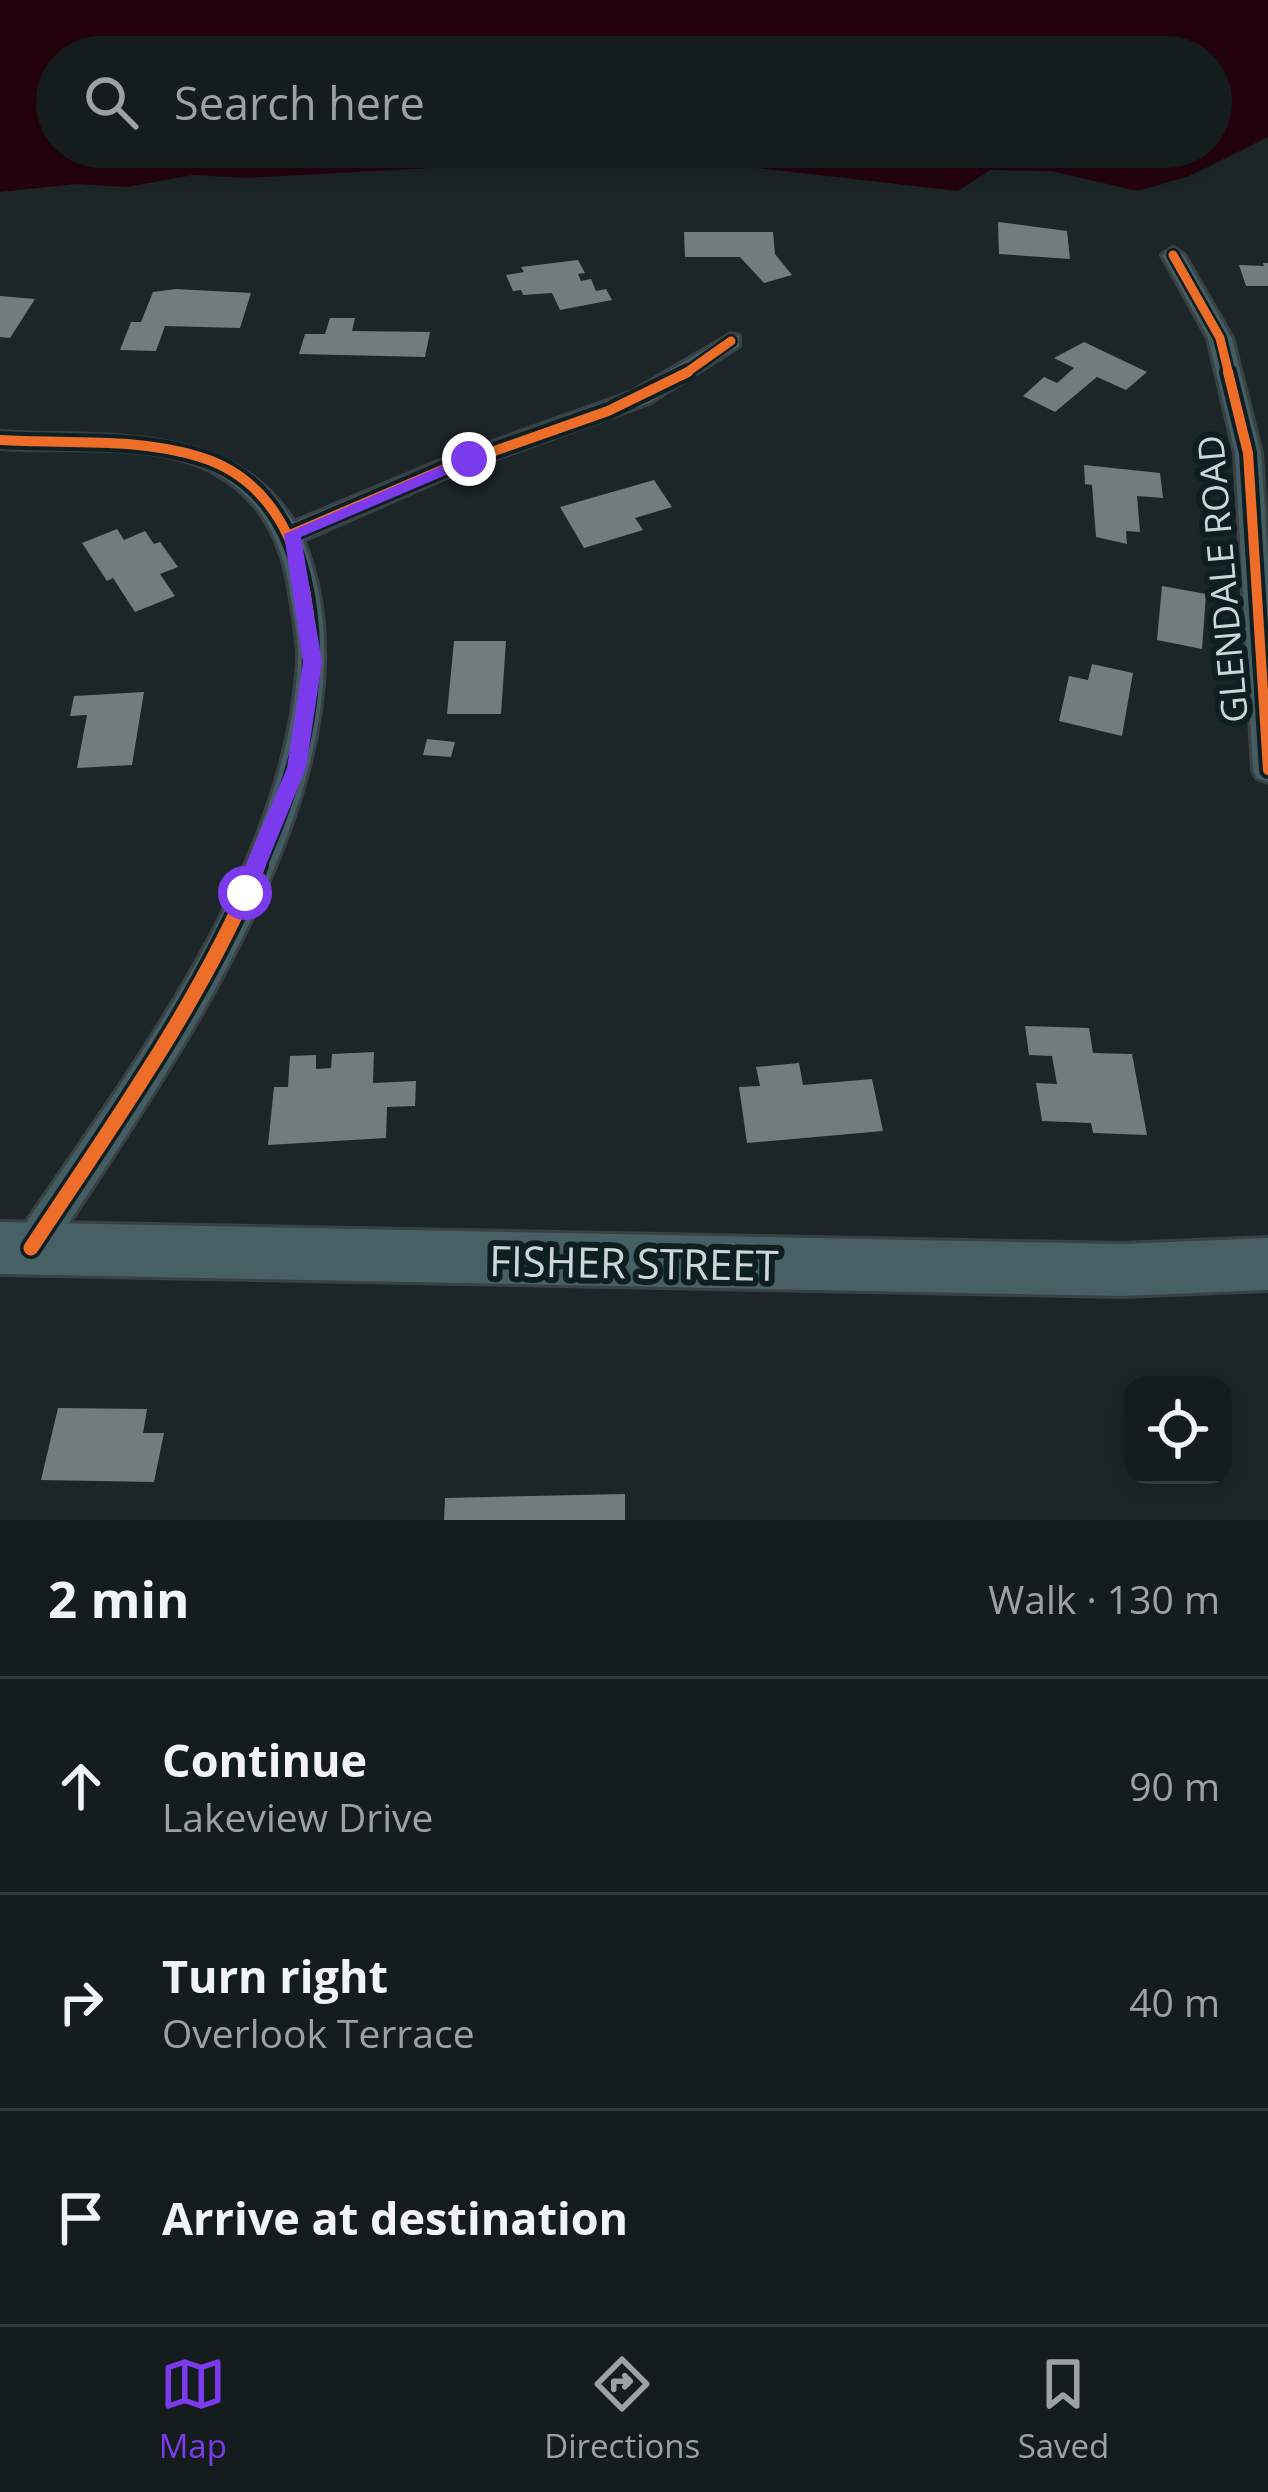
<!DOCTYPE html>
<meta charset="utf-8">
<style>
:root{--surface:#151c1e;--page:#1e2527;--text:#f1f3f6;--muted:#9da1a4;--line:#343a3c;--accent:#7c3aed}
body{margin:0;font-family:"Open Sans",sans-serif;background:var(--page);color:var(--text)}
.controls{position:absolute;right:36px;bottom:36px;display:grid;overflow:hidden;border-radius:24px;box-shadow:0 6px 30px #0003}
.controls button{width:108px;height:108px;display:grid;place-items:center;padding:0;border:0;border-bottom:3px solid var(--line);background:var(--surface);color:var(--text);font:60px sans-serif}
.stop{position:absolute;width:36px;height:36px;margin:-27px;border:9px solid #7c3aed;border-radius:50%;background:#fff}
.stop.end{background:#7c3aed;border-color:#fff;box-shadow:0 3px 12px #0008}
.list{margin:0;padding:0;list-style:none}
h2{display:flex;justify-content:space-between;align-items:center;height:156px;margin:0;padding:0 48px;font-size:51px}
h2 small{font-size:39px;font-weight:400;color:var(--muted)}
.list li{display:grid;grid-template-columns:78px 1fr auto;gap:36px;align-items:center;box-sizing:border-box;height:216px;padding:0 48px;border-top:3px solid var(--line)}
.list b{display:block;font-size:45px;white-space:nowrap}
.list p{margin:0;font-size:39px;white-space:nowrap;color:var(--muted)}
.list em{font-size:39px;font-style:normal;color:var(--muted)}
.icon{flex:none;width:66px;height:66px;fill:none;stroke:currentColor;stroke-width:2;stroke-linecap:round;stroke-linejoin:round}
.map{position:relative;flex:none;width:1268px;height:1520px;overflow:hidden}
.search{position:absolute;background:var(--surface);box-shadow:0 6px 30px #0003;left:36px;right:36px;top:36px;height:132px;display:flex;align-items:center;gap:30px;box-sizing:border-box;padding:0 42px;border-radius:66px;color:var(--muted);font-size:45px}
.sheet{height:804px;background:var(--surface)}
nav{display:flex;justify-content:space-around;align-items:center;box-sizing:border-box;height:168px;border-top:3px solid var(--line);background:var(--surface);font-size:33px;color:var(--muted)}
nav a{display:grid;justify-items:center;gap:6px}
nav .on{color:var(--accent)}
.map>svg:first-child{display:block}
.water{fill:#25030c;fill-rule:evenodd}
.building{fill:#737b7e}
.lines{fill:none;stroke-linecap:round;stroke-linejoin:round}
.minor-casing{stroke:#394144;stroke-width:6}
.secondary-casing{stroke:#394144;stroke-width:6}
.minor{fill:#445d63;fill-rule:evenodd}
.secondary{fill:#476066;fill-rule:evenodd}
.cycleway-far2-casing{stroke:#0e1f22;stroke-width:14}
.cycleway-far1-casing{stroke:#0e1f22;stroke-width:18}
.cycleway-casing{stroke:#0e1f22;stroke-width:22}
.cycleway-far2{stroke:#ee6e29;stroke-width:9}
.cycleway-far1{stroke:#ee6e29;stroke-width:10}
.cycleway{stroke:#ee6e29;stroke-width:15}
.route{fill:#7c3aed}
.labels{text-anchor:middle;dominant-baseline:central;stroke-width:12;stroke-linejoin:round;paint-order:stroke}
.street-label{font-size:36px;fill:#cdd7da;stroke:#0e1f22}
.near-street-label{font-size:42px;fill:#cdd7da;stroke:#0e1f22}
</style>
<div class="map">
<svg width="1268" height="1520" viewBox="0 0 1268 1520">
<rect width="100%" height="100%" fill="#1c2528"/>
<!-- water -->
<path class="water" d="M 0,0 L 1268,0 L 1268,137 L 1189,176 L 1138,191 L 1051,171 L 990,170 L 958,191 L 652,156 L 247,178 L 193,175 L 127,187 L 77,184 L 0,192 ZM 57,57 L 1211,57 L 1211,147 L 57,147 Z"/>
<!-- building -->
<path class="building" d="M 998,222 L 1067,231 L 1070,259 L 999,254 Z
M 684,232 L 773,232 L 775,254 L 792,275 L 764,283 L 740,257 L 685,257 Z
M 578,260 L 585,273 L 578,274 L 581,281 L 591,279 L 596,291 L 606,289 L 612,300 L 560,310 L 552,293 L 523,295 L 521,290 L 513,291 L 506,275 L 524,272 L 521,267 Z
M 1263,263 L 1268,263 L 1268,286 L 1246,286 L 1239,265 L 1264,266 Z
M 176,289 L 251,293 L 240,328 L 165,326 L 156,351 L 120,350 L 131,322 L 141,322 L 153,292 Z
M 0,296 L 35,299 L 10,338 L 0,337 Z
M 330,318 L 355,318 L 352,331 L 430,332 L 425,357 L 299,354 L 305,334 L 325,334 Z
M 1084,342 L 1147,372 L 1126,390 L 1097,377 L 1055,412 L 1023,396 L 1044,377 L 1057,383 L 1074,368 L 1054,358 Z
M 1084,465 L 1160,473 L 1163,498 L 1137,496 L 1140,532 L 1126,531 L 1127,544 L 1096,537 L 1092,485 L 1085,484 Z
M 654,480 L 672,507 L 635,518 L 643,530 L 584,548 L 560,507 Z
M 117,529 L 124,540 L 145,531 L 154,544 L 160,542 L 178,567 L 160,574 L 175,596 L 135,612 L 113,578 L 107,581 L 82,543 Z
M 1162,586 L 1206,594 L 1202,649 L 1157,640 Z
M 454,641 L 506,641 L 501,714 L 447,714 Z
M 1092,664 L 1133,673 L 1122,736 L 1059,721 L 1069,676 L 1088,680 Z
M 144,692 L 132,765 L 77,768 L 87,715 L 70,716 L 74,696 Z
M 427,739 L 455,742 L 451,757 L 423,755 Z
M 1025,1026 L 1089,1028 L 1093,1053 L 1132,1054 L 1147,1135 L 1093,1133 L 1091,1123 L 1042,1121 L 1036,1083 L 1057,1084 L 1052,1056 L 1029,1055 Z
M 374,1052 L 373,1083 L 416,1081 L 415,1106 L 387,1107 L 386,1138 L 268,1145 L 274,1087 L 288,1087 L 290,1056 L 316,1055 L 316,1069 L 331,1068 L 332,1054 Z
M 799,1063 L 803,1085 L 872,1079 L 883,1131 L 747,1143 L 739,1087 L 760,1086 L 756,1067 Z
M 58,1408 L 147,1409 L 143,1433 L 164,1433 L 154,1482 L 41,1480 Z
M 625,1494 L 625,1520 L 444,1520 L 445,1498 Z"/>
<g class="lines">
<defs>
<path id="minor" d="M 1173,248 L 1184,255 L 1232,338 L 1261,453 L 1268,557 L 1268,782 L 1257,778 L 1253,770 L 1235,453 L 1208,338 L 1162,255 Z
M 731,334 L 739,336 L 739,346 L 649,403 L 458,472 L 303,540 C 396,766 162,1078 44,1261 L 31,1266 L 18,1261 L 12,1248 L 18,1235 C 130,1068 285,871 298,663 C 299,642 294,620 291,599 C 284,546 264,500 215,473 C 154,439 67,453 0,448 L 0,432 C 105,439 230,420 294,522 L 440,461 L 632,392 Z"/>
<path id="secondary" d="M 0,1222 L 1122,1244 L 1268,1238 L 1268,1290 L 1122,1296 L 0,1274 Z"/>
</defs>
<!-- minor casing -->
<use href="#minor" class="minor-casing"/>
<!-- secondary casing -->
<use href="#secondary" class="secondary-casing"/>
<!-- minor -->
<use href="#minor" class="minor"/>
<!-- secondary -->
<use href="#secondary" class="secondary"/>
<defs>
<path id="cycleway-far2" d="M 1173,255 L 1220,338 L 1229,375
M 683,375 L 731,341"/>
<path id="cycleway-far1" d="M 1228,372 L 1248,453 L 1268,770
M 0,440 C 65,444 137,437 200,457 C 314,492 323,642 302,739 C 292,784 275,827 257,868
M 292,534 L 449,467 L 608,411 L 688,372"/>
<path id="cycleway" d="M 31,1248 C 112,1125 201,1002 258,865"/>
</defs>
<!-- cycleway-far2 casing -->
<use href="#cycleway-far2" class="cycleway-far2-casing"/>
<!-- cycleway-far1 casing -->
<use href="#cycleway-far1" class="cycleway-far1-casing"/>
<!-- cycleway casing -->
<use href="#cycleway" class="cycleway-casing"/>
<!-- cycleway-far2 -->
<use href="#cycleway-far2" class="cycleway-far2"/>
<!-- cycleway-far1 -->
<use href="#cycleway-far1" class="cycleway-far1"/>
<!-- cycleway -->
<use href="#cycleway" class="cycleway"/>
</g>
<!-- route -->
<path class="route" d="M 469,454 L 477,459 L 474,463 L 301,537 L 322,662 L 306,768 L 252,899 L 237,899 L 234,893 L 287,768 L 303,662 L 284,534 Z"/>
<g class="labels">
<!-- street labels -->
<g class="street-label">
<text transform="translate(1222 579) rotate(-95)">GLENDALE ROAD</text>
</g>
<!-- near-street labels -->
<g class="near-street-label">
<text transform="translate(634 1262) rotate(1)">FISHER STREET</text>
</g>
</g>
</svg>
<div class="controls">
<button><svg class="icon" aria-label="locate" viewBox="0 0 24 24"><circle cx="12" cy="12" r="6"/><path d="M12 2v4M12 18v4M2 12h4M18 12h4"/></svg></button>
</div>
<div class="stop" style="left:245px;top:893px"></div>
<div class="stop end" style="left:469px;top:459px"></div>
<div class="search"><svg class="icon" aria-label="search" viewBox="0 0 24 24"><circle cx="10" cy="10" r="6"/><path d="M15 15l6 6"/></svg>Search here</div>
</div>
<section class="sheet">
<h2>2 min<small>Walk · 130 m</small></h2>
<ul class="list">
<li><svg class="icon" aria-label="ahead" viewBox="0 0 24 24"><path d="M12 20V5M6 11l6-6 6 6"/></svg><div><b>Continue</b><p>Lakeview Drive</p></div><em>90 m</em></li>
<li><svg class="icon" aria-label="right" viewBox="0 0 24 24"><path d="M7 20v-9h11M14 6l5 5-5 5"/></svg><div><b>Turn right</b><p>Overlook Terrace</p></div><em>40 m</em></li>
<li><svg class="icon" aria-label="arrive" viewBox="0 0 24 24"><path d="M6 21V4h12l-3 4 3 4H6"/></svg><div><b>Arrive at destination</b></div></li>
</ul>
</section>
<nav>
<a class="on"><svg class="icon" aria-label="map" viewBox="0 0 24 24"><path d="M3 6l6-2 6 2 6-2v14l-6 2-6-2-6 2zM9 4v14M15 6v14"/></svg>Map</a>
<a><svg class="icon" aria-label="directions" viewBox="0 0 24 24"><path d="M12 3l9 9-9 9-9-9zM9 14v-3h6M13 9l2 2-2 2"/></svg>Directions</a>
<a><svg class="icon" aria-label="saved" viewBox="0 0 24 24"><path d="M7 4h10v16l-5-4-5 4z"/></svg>Saved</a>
</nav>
